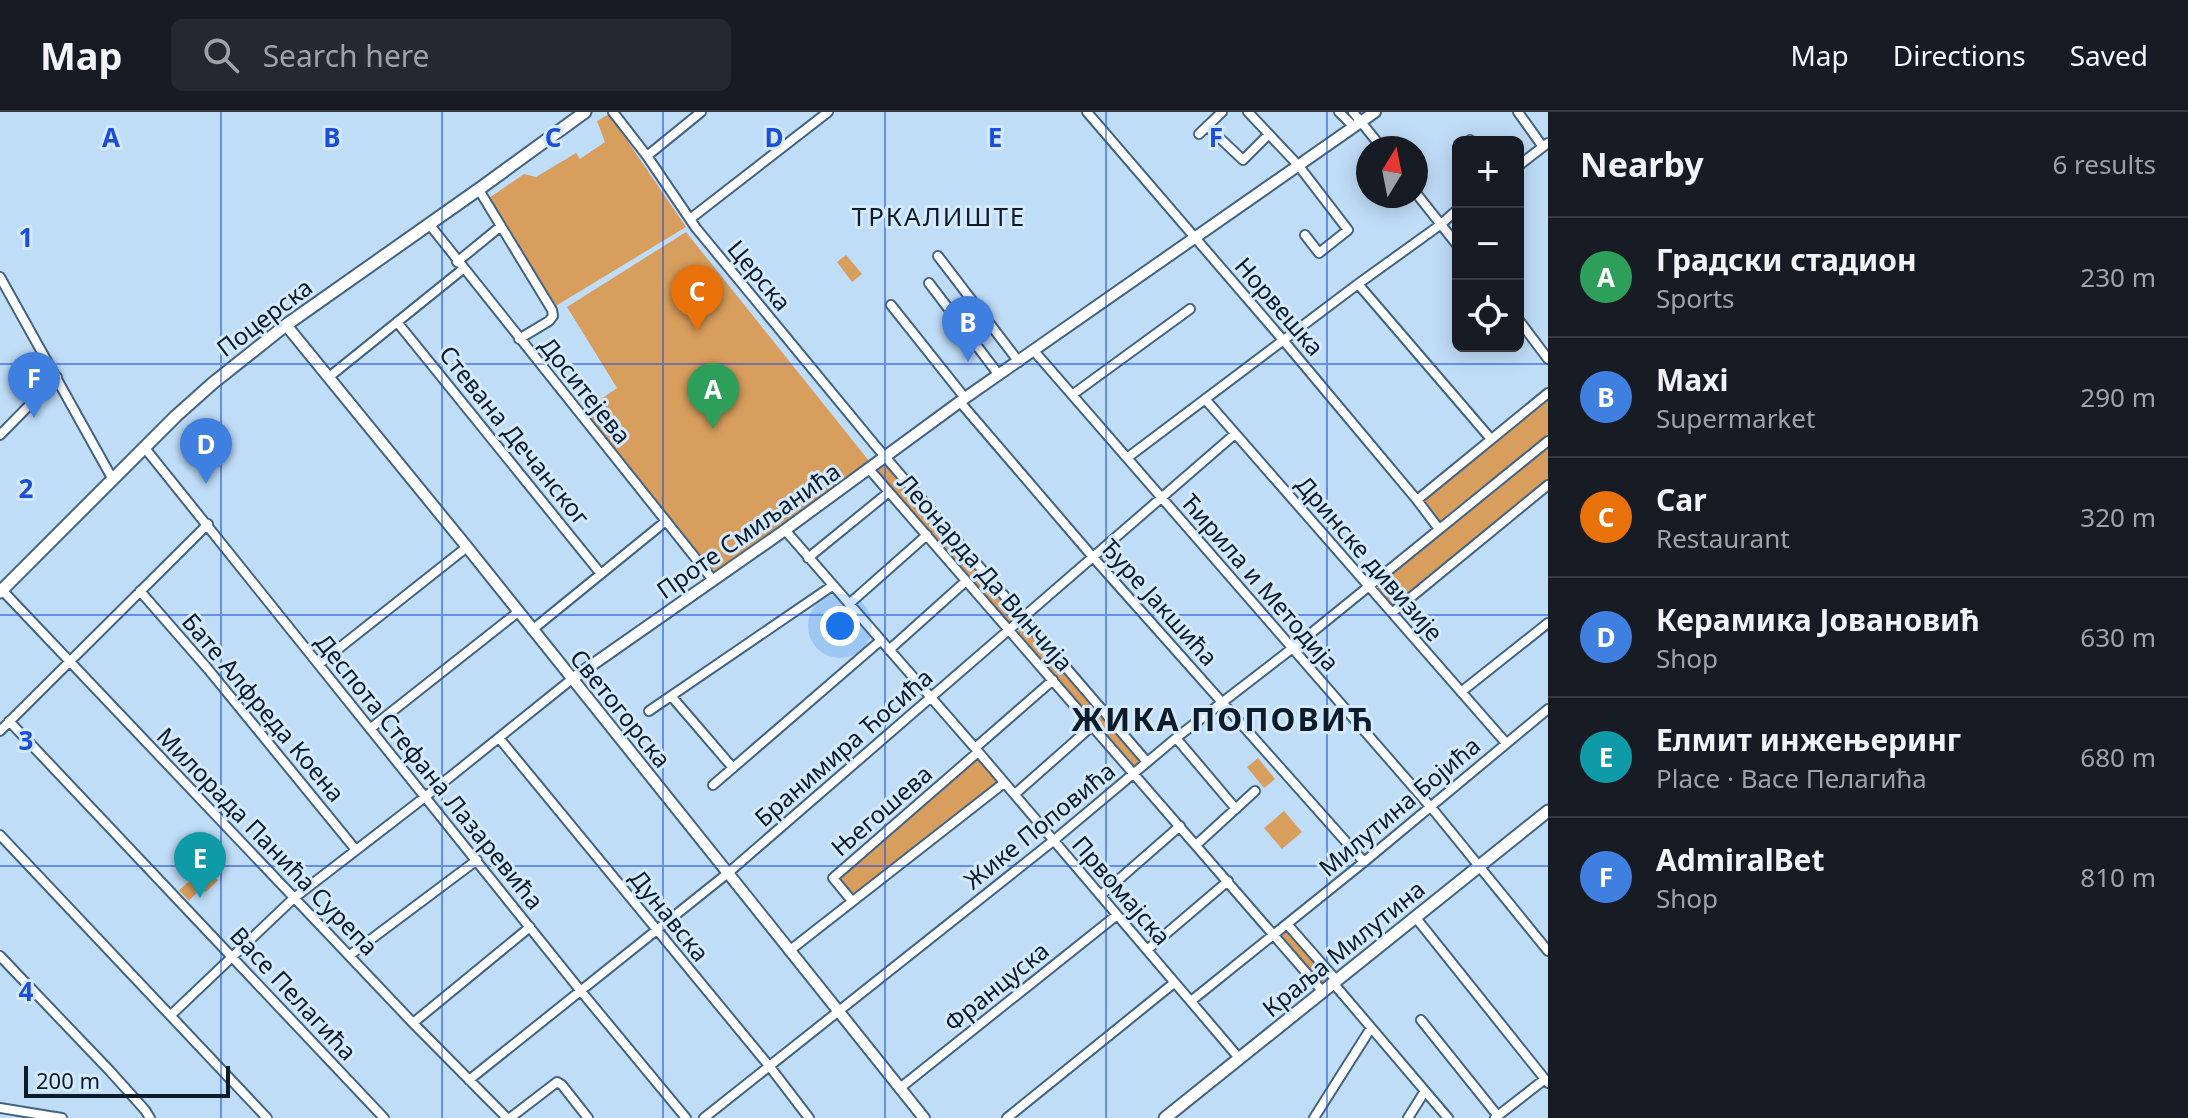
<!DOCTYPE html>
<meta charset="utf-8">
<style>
:root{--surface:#171b24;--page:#242831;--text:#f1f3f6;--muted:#9ea1a6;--line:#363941;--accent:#b45309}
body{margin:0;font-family:"Noto Sans",sans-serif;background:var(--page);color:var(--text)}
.controls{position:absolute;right:24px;top:24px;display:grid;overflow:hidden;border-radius:12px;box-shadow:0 4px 20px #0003}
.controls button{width:72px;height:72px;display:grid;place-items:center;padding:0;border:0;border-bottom:2px solid var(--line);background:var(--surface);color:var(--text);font:40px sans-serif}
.compass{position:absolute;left:1356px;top:24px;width:72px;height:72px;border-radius:50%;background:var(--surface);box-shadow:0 4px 20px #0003;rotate:10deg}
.scale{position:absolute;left:24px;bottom:20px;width:206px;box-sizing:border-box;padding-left:8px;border:4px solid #0e1b28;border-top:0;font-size:22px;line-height:28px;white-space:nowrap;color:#0e1b28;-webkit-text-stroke:6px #d3e9fe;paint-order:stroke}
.you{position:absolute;left:840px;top:514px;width:28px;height:28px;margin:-20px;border:6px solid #fff;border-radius:50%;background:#1a73e8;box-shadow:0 0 0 12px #1a73e833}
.badge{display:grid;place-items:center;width:52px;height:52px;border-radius:50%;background:var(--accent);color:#fff;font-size:26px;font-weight:700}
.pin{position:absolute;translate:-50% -66px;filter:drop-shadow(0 2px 4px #0008)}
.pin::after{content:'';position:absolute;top:42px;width:28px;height:24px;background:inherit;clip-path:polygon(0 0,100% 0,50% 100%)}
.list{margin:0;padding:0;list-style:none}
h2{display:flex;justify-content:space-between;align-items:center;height:104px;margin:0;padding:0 32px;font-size:34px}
h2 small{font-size:26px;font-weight:400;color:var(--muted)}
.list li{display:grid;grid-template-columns:52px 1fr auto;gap:24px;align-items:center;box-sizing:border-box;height:120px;padding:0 32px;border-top:2px solid var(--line)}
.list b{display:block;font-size:30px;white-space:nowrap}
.list p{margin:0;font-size:26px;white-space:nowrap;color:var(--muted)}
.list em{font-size:26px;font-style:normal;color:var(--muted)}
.icon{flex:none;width:44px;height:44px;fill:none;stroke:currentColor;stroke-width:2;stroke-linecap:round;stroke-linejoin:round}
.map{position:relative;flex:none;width:1548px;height:1006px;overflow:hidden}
header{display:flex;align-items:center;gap:48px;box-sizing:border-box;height:112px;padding:0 40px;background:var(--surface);border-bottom:2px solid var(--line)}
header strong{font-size:38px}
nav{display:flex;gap:44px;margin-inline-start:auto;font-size:28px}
.search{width:560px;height:72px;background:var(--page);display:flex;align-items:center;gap:20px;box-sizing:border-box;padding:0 28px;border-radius:12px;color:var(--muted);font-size:30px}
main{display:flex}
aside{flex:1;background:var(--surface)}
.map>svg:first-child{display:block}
.green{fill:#d89e5d}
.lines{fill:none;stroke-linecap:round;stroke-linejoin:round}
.minor-casing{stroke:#436382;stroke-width:12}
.tertiary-casing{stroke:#436382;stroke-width:14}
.secondary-casing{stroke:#436382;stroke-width:15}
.minor{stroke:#fff;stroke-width:8}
.tertiary{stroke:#fff;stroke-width:10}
.secondary{stroke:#fff;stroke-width:11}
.grid{fill:none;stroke:#1d4ed8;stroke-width:2;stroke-opacity:0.55}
.labels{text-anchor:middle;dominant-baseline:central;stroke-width:6;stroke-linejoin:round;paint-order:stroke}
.street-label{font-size:24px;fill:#0e1b28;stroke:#d3e9fe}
.neighbourhood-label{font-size:26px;letter-spacing:2px;fill:#0e1b28;stroke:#d3e9fe}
.district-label{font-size:32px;font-weight:bold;letter-spacing:2px;fill:#0e1b28;stroke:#d3e9fe}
.grid-label{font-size:26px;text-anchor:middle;font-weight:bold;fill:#1d4ed8;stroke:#d3e9fe;stroke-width:6;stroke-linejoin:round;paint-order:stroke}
</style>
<header>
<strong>Map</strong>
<div class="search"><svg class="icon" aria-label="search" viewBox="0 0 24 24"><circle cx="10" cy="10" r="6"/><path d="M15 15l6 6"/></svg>Search here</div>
<nav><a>Map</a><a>Directions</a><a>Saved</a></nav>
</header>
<main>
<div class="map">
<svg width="1548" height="1006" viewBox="0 0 1548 1006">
<rect width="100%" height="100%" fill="#c0ddf8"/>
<!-- green -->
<path class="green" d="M 609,2 L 686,115 L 554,195 L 489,86 L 524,62 L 536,65 L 576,41 L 580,47 L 605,30 L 597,9 Z
M 686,120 L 869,349 L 714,460 L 582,300 L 617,276 L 567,195 Z
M 846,143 L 862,162 L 852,170 L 837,150 Z
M 1548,286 L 1548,322 L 1440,409 L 1422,387 Z
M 1548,335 L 1548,367 L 1392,493 L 1377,474 Z
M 885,354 L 890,356 L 1016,502 L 1018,506 L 1011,511 L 1008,511 L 879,362 L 878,358 Z
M 1023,515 L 1028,517 L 1141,647 L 1142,650 L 1135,656 L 1132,654 L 1019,525 L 1018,519 Z
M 975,646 L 981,649 L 998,671 L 857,783 L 852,782 L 838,767 L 838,765 Z
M 1258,646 L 1275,667 L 1264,676 L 1247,655 Z
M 1284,699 L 1302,720 L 1282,737 L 1264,716 Z
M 205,756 L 218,768 L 206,780 L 201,776 L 189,789 L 179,778 Z
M 1288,818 L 1328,863 L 1330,867 L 1322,874 L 1282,827 L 1282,820 Z"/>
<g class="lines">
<defs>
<path id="minor" d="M 613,0 L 647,44 L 696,116 L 875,333 L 1147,650
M 1087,0 L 1283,228 L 1417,388 L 1439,417
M 1248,0 L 1298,53 L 1348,118 L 1319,141 L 1305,123
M 1339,0 L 1354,15
M 1353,0 L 1382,36
M 1518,0 L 1543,35
M 1207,14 L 1243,48 L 1269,22
M 1199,22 L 1222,0
M 1470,28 L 1472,30
M 647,44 L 701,0
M 1518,54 L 1548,31
M 479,78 L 552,198 L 553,204 L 549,209 L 519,227
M 1416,81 L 1458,134
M 690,107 L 828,0
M 429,112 L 713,468
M 938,144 L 1019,250
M 457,150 L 501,114
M 0,165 L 112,366
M 929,171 L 999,263
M 1358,172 L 1491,327
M 891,193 L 965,286
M 1518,207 L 1548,247
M 397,210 L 601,462
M 1034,239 L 1435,700 L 1548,839
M 329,265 L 463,157
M 1072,283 L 1190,197
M 1205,287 L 1506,631
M 960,290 L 1092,444 L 1364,750
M 0,323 L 57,265
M 144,335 L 580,878 L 686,1006
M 1127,346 L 1358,172 L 1440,113 L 1458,97
M 869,357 L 1323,880
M 1417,388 L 1548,281
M 785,418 L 975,636 L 1239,946
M 808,446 L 889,380
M 1,477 L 413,911 L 507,1006
M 140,479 L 208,557 L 356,738
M 849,492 L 927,423
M 1393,500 L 1548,373
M 532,518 L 666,409
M 889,538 L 966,469
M 319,552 L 467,435
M 1461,580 L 1548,511
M 672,585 L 733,656
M 649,599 L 832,474
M 9,609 L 384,1006
M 371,616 L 518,500
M 0,619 L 208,412
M 499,626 L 770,955 L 809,1006
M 1176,626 L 1236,697
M 975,636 L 1053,568
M 713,673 L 880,529
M 1015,682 L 1092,614
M 0,723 L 267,1006
M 1196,733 L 1255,679
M 1101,783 L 1180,714
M 852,789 L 833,766 L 978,640
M 1416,806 L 1548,971
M 1287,812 L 1337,869
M 1147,838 L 1228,769
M 789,839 L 1004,671
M 350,843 L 477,748
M 0,844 L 109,958 L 145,998 L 150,1006
M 1334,872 L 1448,1006
M 1191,889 L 1364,750 L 1548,597
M 171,903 L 294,786 L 425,685 L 572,567
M 1421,908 L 1498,1004
M 413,911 L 530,815
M 469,968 L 728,761 L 1235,322
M 900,976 L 1117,803
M 0,996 L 49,1004 L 49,1006
M 49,1004 L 62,1006
M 510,1006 L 557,970 L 562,973 L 588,1006
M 704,1006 L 1053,729 L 1176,626 L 1294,535 L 1548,329
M 1007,1006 L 1174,871
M 1314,1006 L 1371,916
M 1408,1006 L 1425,979
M 1495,1006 L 1545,967"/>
<path id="tertiary" d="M 286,213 L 467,435 L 924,1006
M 572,567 L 785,418 L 965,286 L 1375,0"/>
<path id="secondary" d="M 0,480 L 176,304 L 213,271 L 286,213 L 482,75 L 585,0
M 1165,1006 L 1548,699"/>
</defs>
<!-- minor casing -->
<use href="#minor" class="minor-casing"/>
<!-- tertiary casing -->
<use href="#tertiary" class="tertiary-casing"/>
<!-- secondary casing -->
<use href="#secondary" class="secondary-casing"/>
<!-- minor -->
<use href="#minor" class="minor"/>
<!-- tertiary -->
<use href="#tertiary" class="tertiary"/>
<!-- secondary -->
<use href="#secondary" class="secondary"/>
</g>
<!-- grid -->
<path class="grid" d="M 221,0 L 221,1006M 442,0 L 442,1006M 663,0 L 663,1006M 885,0 L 885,1006M 1106,0 L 1106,1006M 1327,0 L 1327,1006M 0,252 L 1548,252M 0,503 L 1548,503M 0,754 L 1548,754"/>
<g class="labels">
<!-- street labels -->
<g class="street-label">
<text transform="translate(760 163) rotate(50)">Церска</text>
<text transform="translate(1280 194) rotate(49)">Норвешка</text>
<text transform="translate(264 205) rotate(-37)">Поцерска</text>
<text transform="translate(586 278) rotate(51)">Доситејева</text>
<text transform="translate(515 323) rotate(51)">Стевана Дечанског</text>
<text transform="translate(748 418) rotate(-35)">Проте Смиљанића</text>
<text transform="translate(1370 446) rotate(49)">Дринске дивизије</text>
<text transform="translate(986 460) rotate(49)">Леонарда Да Винчија</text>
<text transform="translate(1261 470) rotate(49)">Ћирила и Методија</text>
<text transform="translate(1160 490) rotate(48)">Ђуре Јакшића</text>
<text transform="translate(264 595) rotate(50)">Бате Алфреда Коена</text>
<text transform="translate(621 596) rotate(51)">Светогорска</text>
<text transform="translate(843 635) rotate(-41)">Бранимира Ћосића</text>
<text transform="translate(430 659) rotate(51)">Деспота Стефана Лазаревића</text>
<text transform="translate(1399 694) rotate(-40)">Милутина Бојића</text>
<text transform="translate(881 698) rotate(-41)">Његошева</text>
<text transform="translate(1039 713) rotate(-39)">Жике Поповића</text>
<text transform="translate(268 729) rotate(46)">Милорада Панића Сурепа</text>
<text transform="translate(1122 778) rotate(49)">Првомајска</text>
<text transform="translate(670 803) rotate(51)">Дунавска</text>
<text transform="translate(1343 836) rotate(-39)">Краља Милутина</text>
<text transform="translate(996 874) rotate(-39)">Француска</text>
<text transform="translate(294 881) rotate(47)">Васе Пелагића</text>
</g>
<!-- neighbourhood labels -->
<g class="neighbourhood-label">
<text x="939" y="104">ТРКАЛИШТЕ</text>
</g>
<!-- district labels -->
<g class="district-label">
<text x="1223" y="606">ЖИКА ПОПОВИЋ</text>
</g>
</g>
<g class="grid-label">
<text x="111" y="35">A</text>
<text x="332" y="35">B</text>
<text x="553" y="35">C</text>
<text x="774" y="35">D</text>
<text x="995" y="35">E</text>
<text x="1216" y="35">F</text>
<text x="26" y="135">1</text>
<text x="26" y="386">2</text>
<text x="26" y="638">3</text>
<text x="26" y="889">4</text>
</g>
</svg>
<div class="controls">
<button>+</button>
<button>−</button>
<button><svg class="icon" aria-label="locate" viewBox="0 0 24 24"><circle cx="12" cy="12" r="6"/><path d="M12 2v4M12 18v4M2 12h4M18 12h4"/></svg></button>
</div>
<svg class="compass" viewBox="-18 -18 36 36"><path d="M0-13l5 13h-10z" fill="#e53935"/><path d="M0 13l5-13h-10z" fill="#9ea1a6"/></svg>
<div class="scale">200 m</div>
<div class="you"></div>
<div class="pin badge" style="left:713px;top:317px;background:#2e9e5b">A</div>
<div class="pin badge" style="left:968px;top:250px;background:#3f7fe0">B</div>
<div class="pin badge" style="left:697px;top:219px;background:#e8710a">C</div>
<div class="pin badge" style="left:206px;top:372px;background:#3f7fe0">D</div>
<div class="pin badge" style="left:200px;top:786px;background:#0f9aa8">E</div>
<div class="pin badge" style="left:34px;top:306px;background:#3f7fe0">F</div>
</div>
<aside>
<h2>Nearby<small>6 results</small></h2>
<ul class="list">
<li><span class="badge" style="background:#2e9e5b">A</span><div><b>Градски стадион</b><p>Sports</p></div><em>230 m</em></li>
<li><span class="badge" style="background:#3f7fe0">B</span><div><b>Maxi</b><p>Supermarket</p></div><em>290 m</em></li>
<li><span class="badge" style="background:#e8710a">C</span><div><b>Car</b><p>Restaurant</p></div><em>320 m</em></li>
<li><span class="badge" style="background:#3f7fe0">D</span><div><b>Керамика Јовановић</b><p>Shop</p></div><em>630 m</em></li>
<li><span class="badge" style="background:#0f9aa8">E</span><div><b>Елмит инжењеринг</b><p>Place · Васе Пелагића</p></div><em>680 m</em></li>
<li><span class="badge" style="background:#3f7fe0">F</span><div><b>AdmiralBet</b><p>Shop</p></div><em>810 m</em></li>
</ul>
</aside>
</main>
